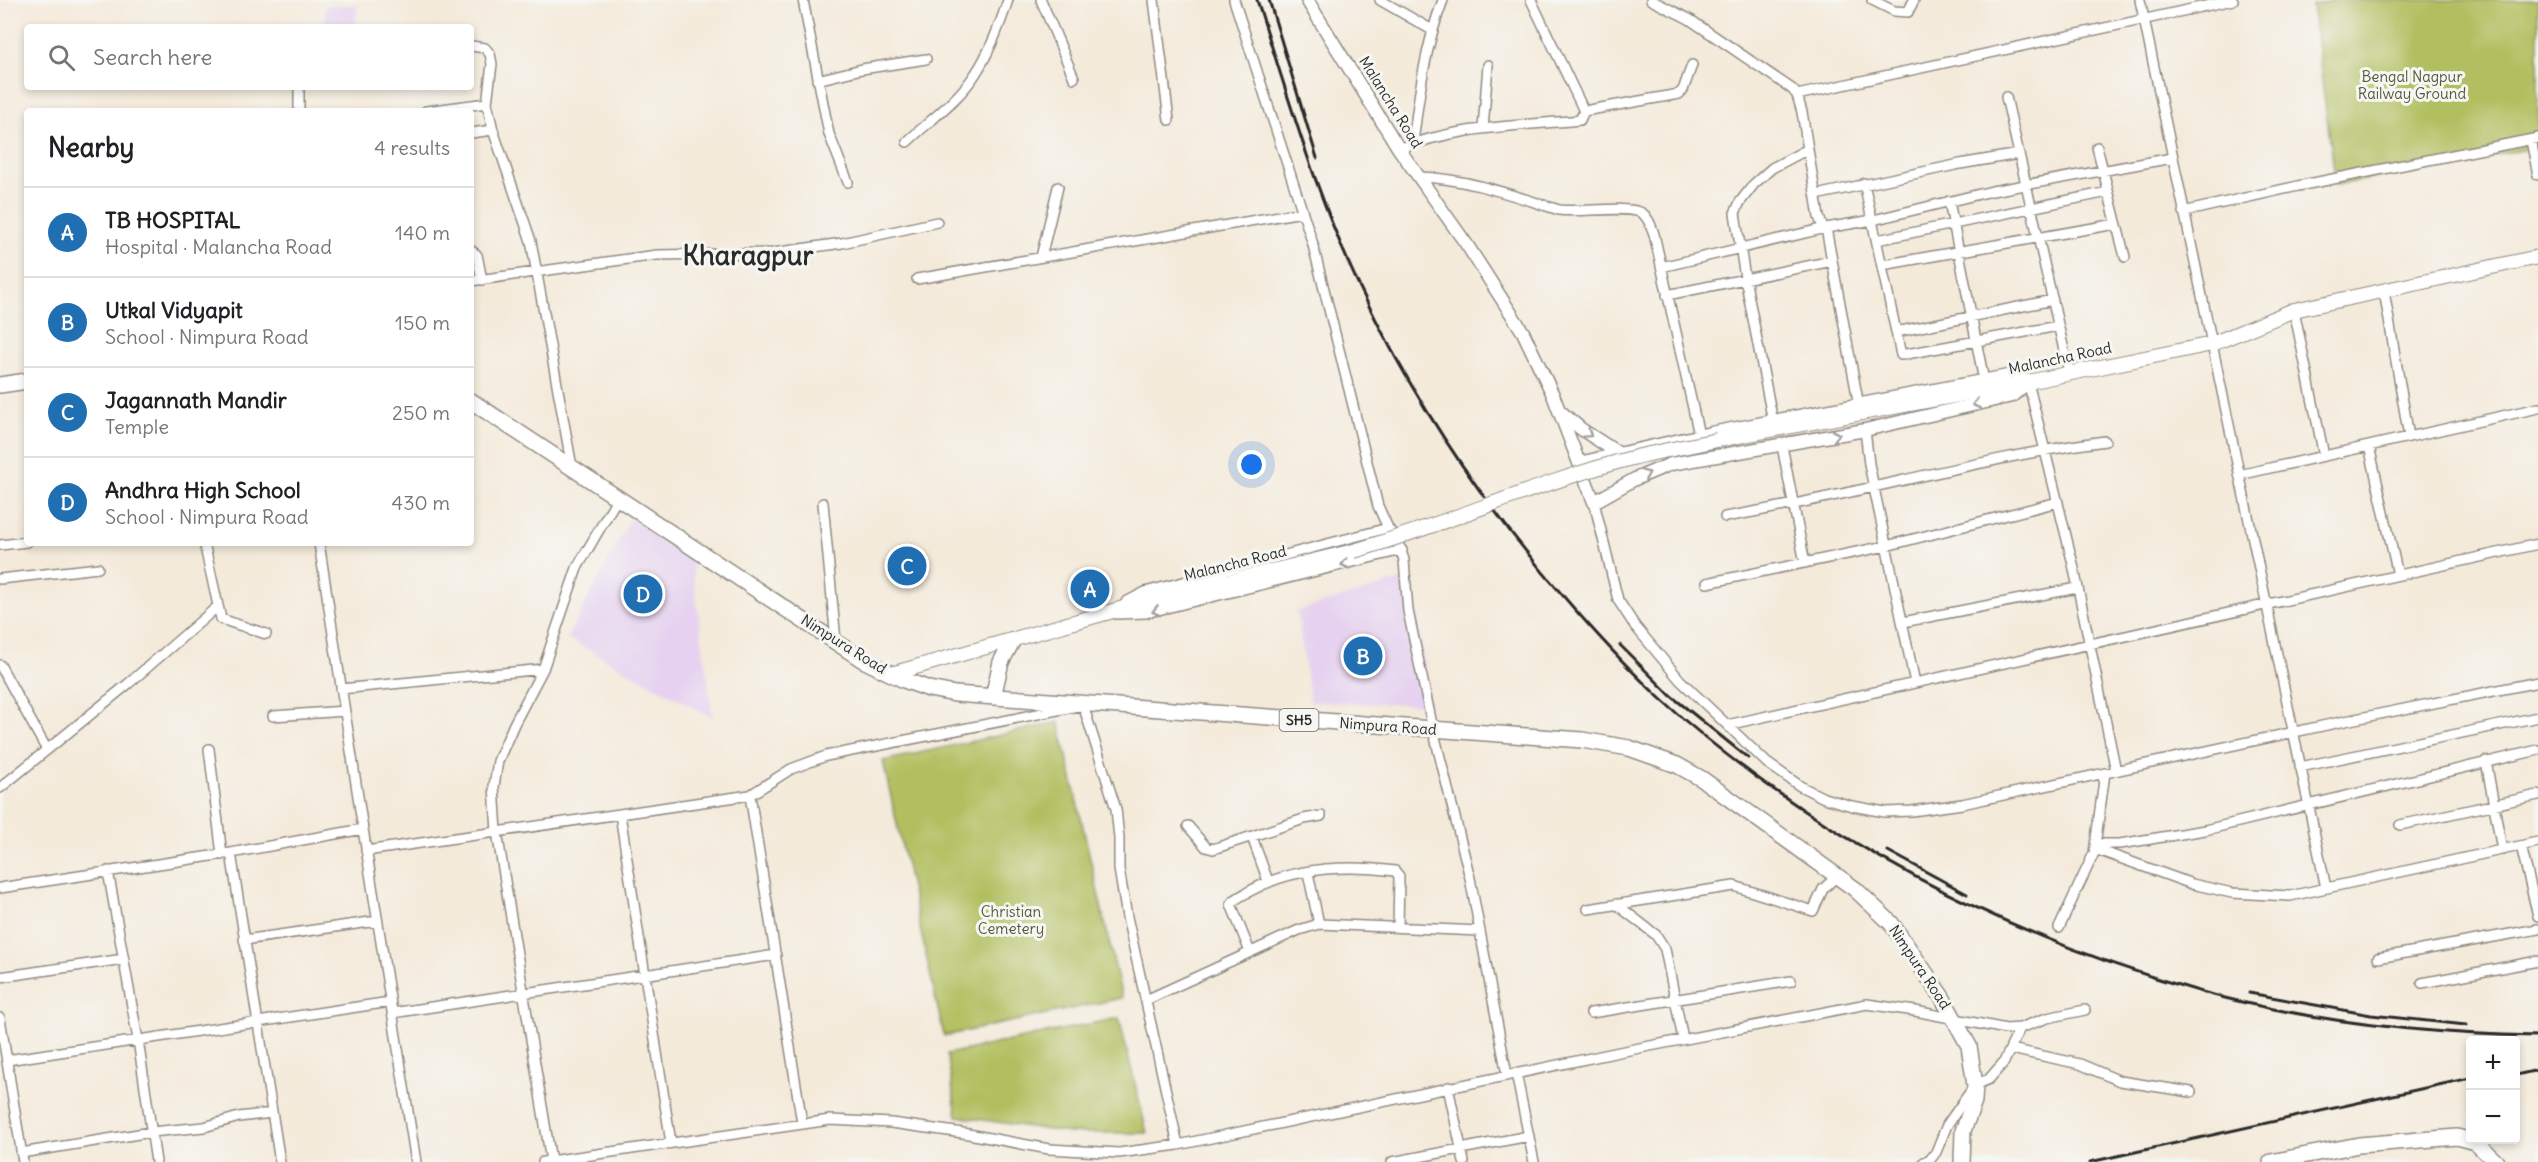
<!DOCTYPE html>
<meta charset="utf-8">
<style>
:root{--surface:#fff;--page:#f6f6f6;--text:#202124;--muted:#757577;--line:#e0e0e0;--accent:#1f6fb2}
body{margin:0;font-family:Delius,sans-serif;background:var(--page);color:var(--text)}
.controls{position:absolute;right:18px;bottom:18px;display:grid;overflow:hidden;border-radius:6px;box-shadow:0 3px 9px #0003}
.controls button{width:54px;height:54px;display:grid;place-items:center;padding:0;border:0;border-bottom:2px solid var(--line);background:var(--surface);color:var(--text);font:30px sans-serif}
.you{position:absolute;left:1252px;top:465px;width:21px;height:21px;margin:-15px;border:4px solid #fff;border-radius:50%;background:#1a73e8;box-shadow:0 0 0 9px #1a73e833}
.badge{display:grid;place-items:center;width:39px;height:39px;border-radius:50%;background:var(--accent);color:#fff;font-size:20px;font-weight:700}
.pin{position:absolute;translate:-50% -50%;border:3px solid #fff;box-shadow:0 2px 6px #0006}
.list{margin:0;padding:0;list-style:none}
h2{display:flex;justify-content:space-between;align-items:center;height:78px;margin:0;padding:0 24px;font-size:26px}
h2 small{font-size:20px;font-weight:400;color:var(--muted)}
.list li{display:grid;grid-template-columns:39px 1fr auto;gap:18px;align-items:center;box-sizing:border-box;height:90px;padding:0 24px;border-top:2px solid var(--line)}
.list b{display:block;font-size:22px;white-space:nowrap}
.list p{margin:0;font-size:20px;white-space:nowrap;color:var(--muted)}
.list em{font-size:20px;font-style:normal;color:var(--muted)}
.icon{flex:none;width:33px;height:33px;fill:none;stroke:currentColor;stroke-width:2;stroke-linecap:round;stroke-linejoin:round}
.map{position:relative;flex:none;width:2538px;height:1162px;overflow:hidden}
.search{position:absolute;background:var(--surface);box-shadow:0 3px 9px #0003;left:24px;top:24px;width:450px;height:66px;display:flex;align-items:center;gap:15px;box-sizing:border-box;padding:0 21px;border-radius:6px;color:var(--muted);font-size:22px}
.panel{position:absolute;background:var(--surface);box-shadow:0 3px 9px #0003;left:24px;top:108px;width:450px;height:438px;border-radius:6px}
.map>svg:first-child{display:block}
.built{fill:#e6d2f0}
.green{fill:#b2bf61;stroke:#6e7546;stroke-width:1.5}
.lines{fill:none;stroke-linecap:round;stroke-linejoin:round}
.minor-casing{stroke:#908a82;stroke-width:12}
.tertiary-casing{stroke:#908a82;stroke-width:15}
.secondary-casing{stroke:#908a82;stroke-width:16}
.primary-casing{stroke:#908a82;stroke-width:18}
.minor{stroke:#fff;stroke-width:9}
.tertiary{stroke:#fff;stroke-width:12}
.secondary{stroke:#fff;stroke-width:14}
.primary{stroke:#fff;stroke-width:15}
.rail{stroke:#2b2b2b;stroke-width:3}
.secondary-bridge-casing{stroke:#908a82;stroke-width:16;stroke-linecap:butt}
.secondary-bridge{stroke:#fff;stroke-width:14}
.oneway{stroke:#a0a0a0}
.labels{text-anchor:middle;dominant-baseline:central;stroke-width:6;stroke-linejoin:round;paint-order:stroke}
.shield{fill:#f6f6f2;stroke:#686867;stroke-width:1.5}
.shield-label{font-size:14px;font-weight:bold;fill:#2b2b2b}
.park-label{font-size:15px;fill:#54573b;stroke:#f6f6f2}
.street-label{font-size:15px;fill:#2b2b2b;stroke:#f6f6f2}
.town-label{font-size:27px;font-weight:bold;fill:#2b2b2b;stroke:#f6f6f2}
</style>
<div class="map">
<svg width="2538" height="1162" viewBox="0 0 2538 1162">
<rect width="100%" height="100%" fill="#f6f6f2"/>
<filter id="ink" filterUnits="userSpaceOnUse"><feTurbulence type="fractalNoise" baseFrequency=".0167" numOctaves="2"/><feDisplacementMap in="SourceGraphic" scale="12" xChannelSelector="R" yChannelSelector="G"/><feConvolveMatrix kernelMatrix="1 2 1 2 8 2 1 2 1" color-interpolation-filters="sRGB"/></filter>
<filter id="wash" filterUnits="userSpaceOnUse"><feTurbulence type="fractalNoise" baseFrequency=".008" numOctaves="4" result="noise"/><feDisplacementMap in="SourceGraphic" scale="24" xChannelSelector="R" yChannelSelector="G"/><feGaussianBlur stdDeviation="1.35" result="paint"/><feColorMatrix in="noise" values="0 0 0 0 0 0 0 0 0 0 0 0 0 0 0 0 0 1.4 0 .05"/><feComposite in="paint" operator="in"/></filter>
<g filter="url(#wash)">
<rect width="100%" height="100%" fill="#f4eada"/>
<!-- built -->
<path class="built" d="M 357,5 L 356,27 L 326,27 L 325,6 Z
M 632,516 L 690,551 L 713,718 L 567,638 Z
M 1412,577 L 1430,705 L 1310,702 L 1297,611 Z"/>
<!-- green -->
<path class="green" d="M 2336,0 L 2538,0 L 2538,147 L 2336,185 L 2312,5 Z
M 1059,722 L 1122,998 L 944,1036 L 883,761 Z
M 1119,1018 L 1147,1133 L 1069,1133 L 957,1116 L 947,1054 Z"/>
</g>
<g filter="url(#ink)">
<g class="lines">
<defs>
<path id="minor" d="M 803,0 L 829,134 L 848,182
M 1041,0 L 1074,78
M 1154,0 L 1169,120
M 1234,0 L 1312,241 L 1378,506 L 1388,528 L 1398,542 L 1404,560 L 1408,611 L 1433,729 L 1470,878 L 1507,1075
M 1380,0 L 1432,30
M 1651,0 L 1689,19 L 1792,89 L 1797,95 L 1802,112 L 1819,217 L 1822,225 L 1826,228 L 1873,220 L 1992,191 L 2172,158
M 1872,0 L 1894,11 L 1908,12 L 1914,0
M 2140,0 L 2326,888
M 471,46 L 485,48 L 490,54 L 492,64 L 487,103 L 493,130 L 531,241 L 572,467
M 817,80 L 862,69 L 926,59
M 299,87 L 299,111
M 1797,95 L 2233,0
M 2006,97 L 2069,372
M 426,111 L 487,103
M 1584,111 L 1679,94 L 1683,90 L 1692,65
M 1483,129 L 1488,65
M 471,133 L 493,130
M 2531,140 L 2538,175
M 907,142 C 930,120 959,100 976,73 C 991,50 1000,25 1008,0
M 1413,143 C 1419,94 1425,47 1443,0
M 2097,147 L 2125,257
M 1399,149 C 1456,126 1520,126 1580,120 L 1584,111 L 1531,0
M 1419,177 C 1466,178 1515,196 1559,210 C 1579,213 1628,205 1642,213 C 1649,218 1651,226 1654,234 L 1699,435
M 1864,183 L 1901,355 L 2058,326
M 1816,195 L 1960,164 L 2019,154
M 1949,201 L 1984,381
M 2183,212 L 2298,186 L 2538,138
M 1877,240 L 2108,192
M 471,250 L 477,255 L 482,280
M 1041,257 L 1058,187
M 1882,265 L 2116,224
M 1661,267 L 1826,228 L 1859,406
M 917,279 L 1302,212
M 471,281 L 657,255 L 773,253 L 842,243 L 937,222
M 2384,291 L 2409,437
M 1667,295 L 1832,261
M 2294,310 L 2324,456
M 1896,332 L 2053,300
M 2028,382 L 2073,564 L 2116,771
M 1773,422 L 1745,278 L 1735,213 L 1740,202 L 1754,184 L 1772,168 L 1808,149
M 1865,430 L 1869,464 L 1915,683
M 1782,446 L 1805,563
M 2369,446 L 2398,575
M 2239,475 L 2538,408
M 1594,502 L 1618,600 L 1635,626 L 1680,680 L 1767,763 L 1800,786 L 1824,798 L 1852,806 L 1885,812 L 1912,811 L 1962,804 L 2345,721 L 2538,682
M 823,503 L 836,641
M 1725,517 C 1853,496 1977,458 2105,441
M 204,543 L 221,619 L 266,634
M 319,543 L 363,829
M 0,545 L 27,542
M 0,579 L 98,568
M 1707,583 L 1886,546 L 2058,502
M 1126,602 L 1145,592 L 1388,528
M 1116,614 L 1146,613 L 1402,550
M 1903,622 L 2077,588
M 0,665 L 47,750
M 341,689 L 543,669
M 273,716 L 345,711
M 1727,725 L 2538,544
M 209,749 L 222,855
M 2486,761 L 2502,850
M 2300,767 L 2538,717
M 0,788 L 128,684 L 217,607
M 750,795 L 802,1123
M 620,814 L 671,1143
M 2400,825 L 2538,795
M 1188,826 L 1206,847 L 1213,849 L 1304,819 L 1321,816
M 1252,837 L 1268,881
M 2096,844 L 2120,844 L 2205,830 L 2538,750
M 2521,846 L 2538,916
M 2095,849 L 2192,884 L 2232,893 L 2290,896 L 2538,842
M 366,851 L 750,795 L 791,769 L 826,756 L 1083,705 L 1116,809 L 1119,838 L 1119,869 L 1127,917 L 1178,1145
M 231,853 L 280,1162
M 108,871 L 138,1040 L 156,1162
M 1308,873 L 1319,924
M 0,888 L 231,853 L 363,829 L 416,1162
M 1616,904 L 1656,935 L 1665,949 L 1683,1039
M 1588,909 L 1734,886 L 1813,911 L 1823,889 L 1837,876
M 2059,928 L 2094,853 L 2105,773
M 244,940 L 377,921
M 1250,952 L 1231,904 C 1235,898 1243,895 1250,891 C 1293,867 1347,865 1395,871 L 1399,876 L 1398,927
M 2378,958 L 2538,929
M 0,977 L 124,959
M 2422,983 L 2538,961
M 1146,1000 L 1299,930 L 1319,924 L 1480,931
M 392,1013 L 776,955
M 1591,1013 L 1791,981
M 0,1018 L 23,1162
M 2011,1049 L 2080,1064 L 2120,1081 L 2191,1092
M 7,1060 L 390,1002
M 1516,1073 L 1534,1162
M 1448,1087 L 1464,1162
M 21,1153 L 151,1132 L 204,1127 L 239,1117 L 272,1113
M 551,1161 L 497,832 L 494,786 L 498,761 L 514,724 L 543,669 L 577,568 L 618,497
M 543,1162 L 830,1120 L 891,1123 L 963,1133 L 1049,1149 L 1119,1153 L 1178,1145 L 1619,1052 L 1867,1004 L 1915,1011 L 2006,1029 L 2020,1028 L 2047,1018 L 2085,1010
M 1392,1162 L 1529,1136
M 1924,1162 L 1930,1160 L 1936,1152 L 1947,1125 L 1975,1085 L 1989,1079 L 2004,1062 L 2020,1028"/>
<path id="tertiary" d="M 1307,0 L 1399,149 L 1467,245 L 1523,332 L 1553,395 L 1594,502 L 1635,479 L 1671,464 L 1865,430 L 2012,396 L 2028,382 L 2013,375 L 1711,433 L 1579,463
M 1561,412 L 1581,429 L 1618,453"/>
<path id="secondary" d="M 1717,440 L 2028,382 L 2212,344 L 2294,310 L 2538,257
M 891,674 L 1141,603 L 1354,551"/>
<path id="primary" d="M 0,385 L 27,381
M 471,401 L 863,660 L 904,680 L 929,689 L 955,694 L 1582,740 L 1629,748 L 1677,765 L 1702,779 L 1855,889 L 1891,923 L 1942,997 L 1969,1046 L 1975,1085 L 1974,1101 L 1963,1131 L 1962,1162
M 993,697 L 1001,662 L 1013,640
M 2271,1162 L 2359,1145 L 2457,1137 L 2475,1142 L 2496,1162"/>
</defs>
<!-- minor casing -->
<use href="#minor" class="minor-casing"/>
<!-- tertiary casing -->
<use href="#tertiary" class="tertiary-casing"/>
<!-- secondary casing -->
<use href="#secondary" class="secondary-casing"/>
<!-- primary casing -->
<use href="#primary" class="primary-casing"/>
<!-- minor -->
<use href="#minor" class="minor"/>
<!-- tertiary -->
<use href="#tertiary" class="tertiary"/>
<!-- secondary -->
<use href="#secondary" class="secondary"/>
<!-- primary -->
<use href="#primary" class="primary"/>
<!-- rail -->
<path class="rail" d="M 1257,0 C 1290,102 1319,206 1367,302 C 1421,413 1490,513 1571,605 C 1600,638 1631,672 1664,702 C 1815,838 2007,937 2202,992 C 2311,1022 2426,1034 2538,1036
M 1269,0 L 1317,158
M 1620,645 L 1670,695 L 1748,758
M 1888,851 L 1967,894
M 2249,993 L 2371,1015 L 2466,1025
M 2516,1075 L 2538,1070
M 2090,1162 L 2470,1078"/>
<defs>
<path id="secondary-bridge" d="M 1354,551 C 1447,524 1537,483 1632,458 C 1660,451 1689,446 1717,440"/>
</defs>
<!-- secondary-bridge casing -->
<use href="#secondary-bridge" class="secondary-bridge-casing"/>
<!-- secondary-bridge -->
<use href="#secondary-bridge" class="secondary-bridge"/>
</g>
<!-- one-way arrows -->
<defs><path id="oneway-chevron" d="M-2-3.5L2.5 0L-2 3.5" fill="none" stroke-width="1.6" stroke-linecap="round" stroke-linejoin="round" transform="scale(1.5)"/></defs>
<g class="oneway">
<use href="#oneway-chevron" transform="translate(1976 404) rotate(167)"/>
<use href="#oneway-chevron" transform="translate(1588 434) rotate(35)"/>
<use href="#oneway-chevron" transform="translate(1836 435) rotate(-11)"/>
<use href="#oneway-chevron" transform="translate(1646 474) rotate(-23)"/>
<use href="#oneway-chevron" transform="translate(1345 564) rotate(166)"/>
<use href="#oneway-chevron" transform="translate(1156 611) rotate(166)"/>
</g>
</g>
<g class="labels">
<!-- shield labels -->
<rect class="shield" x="1279.5" y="709" width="39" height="22" rx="4.5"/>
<g class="shield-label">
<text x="1299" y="720">SH5</text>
</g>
<!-- park labels -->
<g class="park-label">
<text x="2412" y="76">Bengal Nagpur<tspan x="2412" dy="17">Railway Ground</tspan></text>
<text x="1011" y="911">Christian<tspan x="1011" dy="17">Cemetery</tspan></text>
</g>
<!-- street labels -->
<g class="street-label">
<text transform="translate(1391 102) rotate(58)">Malancha Road</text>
<text transform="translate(2060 358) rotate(-12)">Malancha Road</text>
<text transform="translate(1235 563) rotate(-14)">Malancha Road</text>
<text transform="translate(844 644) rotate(32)">Nimpura Road</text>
<text transform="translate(1388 726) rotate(4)">Nimpura Road</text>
<text transform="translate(1920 967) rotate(56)">Nimpura Road</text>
</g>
<!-- town labels -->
<g class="town-label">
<text x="748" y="255">Kharagpur</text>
</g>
</g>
</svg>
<div class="controls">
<button>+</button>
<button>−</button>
</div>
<div class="you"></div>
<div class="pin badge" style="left:1090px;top:589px">A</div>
<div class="pin badge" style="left:1363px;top:656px">B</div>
<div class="pin badge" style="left:907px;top:566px">C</div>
<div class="pin badge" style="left:643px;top:594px">D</div>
<div class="search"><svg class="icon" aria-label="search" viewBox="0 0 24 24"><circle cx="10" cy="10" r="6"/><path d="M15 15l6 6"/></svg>Search here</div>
<section class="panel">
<h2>Nearby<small>4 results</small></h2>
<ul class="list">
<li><span class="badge">A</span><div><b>TB HOSPITAL</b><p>Hospital · Malancha Road</p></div><em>140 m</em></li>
<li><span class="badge">B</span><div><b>Utkal Vidyapit</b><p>School · Nimpura Road</p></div><em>150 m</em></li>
<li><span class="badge">C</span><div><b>Jagannath Mandir</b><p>Temple</p></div><em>250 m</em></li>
<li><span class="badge">D</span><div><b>Andhra High School</b><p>School · Nimpura Road</p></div><em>430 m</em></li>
</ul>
</section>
</div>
